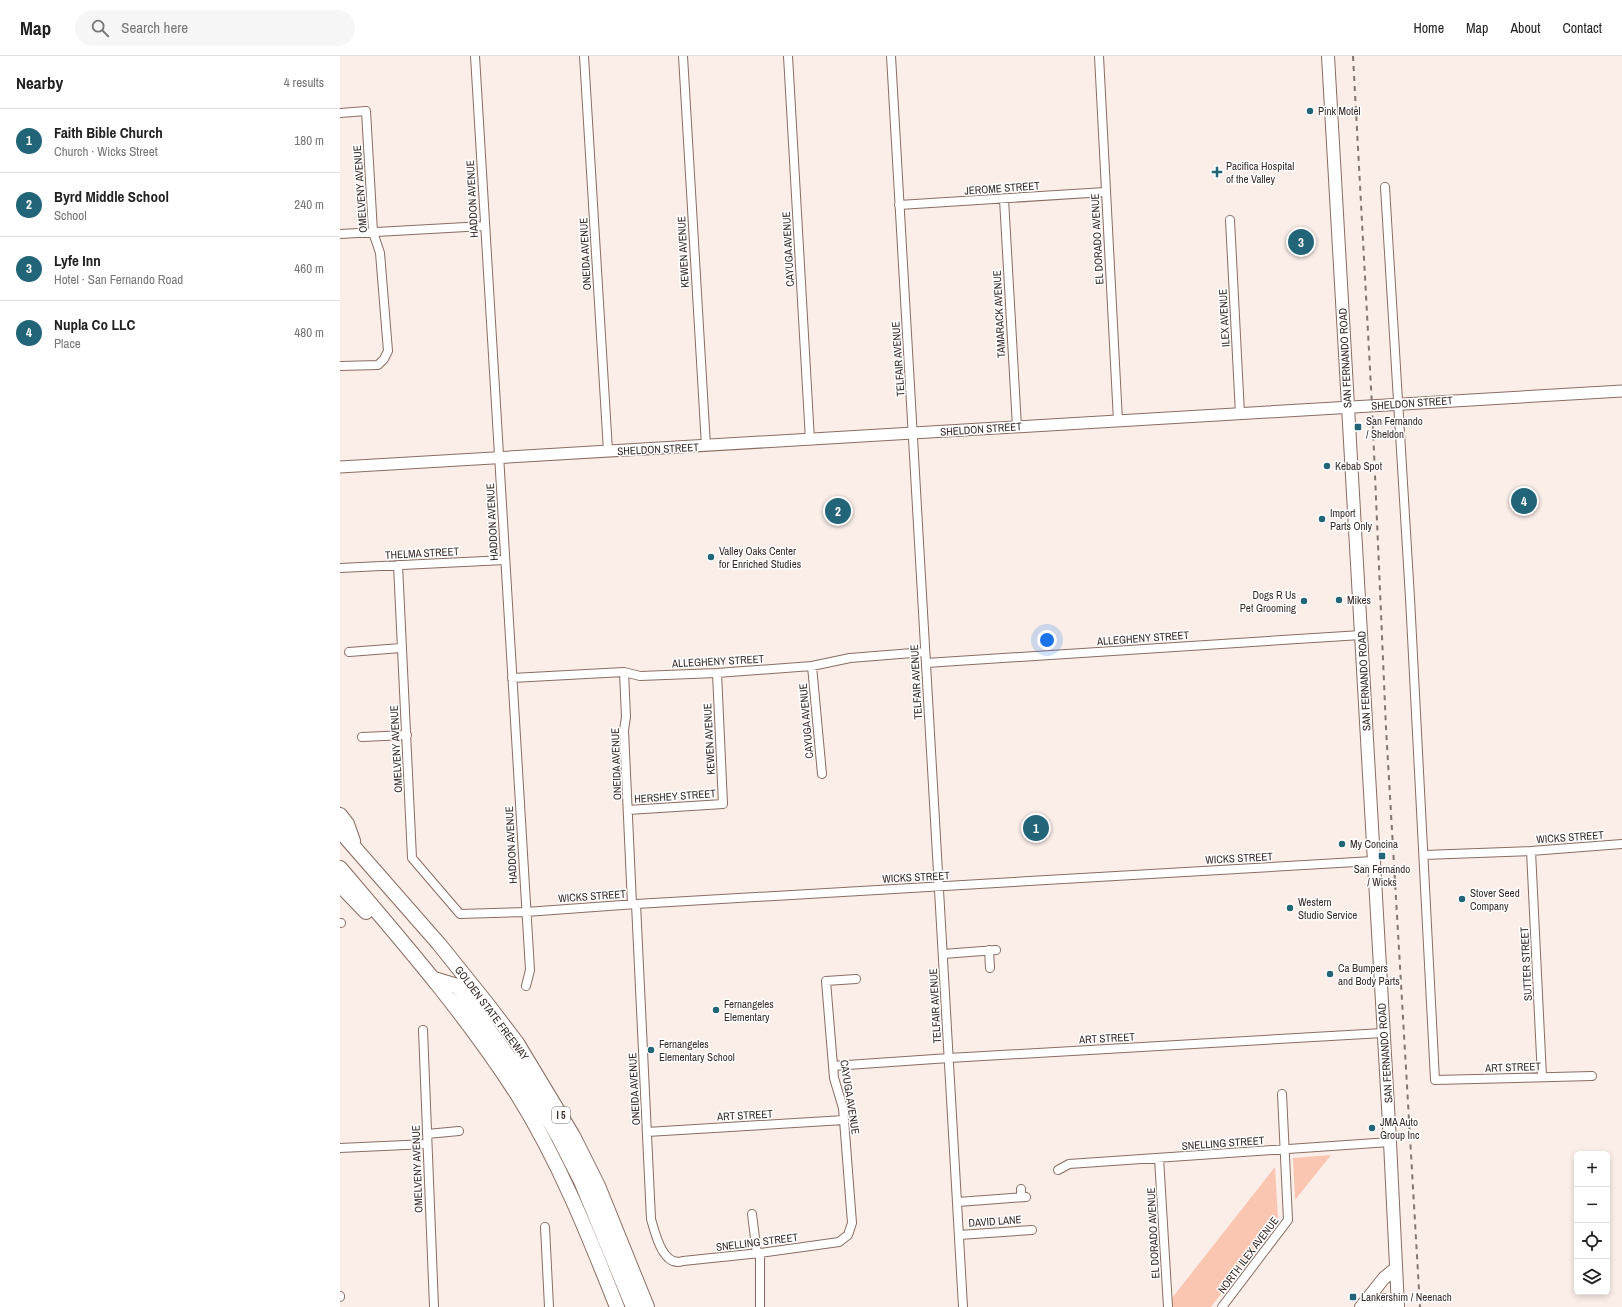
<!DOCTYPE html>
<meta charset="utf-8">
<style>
:root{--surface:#fff;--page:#f6f6f6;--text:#222;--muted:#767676;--line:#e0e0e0;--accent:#226478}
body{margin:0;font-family:"Archivo Narrow",sans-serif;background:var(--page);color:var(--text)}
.controls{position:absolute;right:12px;bottom:12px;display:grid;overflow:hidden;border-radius:6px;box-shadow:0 2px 6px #0003}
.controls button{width:36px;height:36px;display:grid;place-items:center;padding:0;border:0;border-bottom:1px solid var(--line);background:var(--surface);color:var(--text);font:20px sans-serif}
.you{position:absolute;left:707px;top:584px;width:14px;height:14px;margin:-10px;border:3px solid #fff;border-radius:50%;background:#1a73e8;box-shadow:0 0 0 6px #1a73e833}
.badge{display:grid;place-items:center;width:26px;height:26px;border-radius:50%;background:var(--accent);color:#fff;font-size:13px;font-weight:700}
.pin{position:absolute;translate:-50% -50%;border:2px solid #fff;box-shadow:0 1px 4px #0006}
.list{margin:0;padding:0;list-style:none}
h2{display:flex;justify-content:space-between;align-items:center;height:52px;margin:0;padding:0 16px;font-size:17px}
h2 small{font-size:13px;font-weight:400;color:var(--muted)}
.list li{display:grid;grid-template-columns:26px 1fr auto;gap:12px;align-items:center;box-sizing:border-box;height:64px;padding:0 16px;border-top:1px solid var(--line)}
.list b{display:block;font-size:15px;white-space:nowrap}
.list p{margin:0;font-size:13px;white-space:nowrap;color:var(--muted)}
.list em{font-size:13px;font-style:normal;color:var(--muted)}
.icon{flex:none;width:22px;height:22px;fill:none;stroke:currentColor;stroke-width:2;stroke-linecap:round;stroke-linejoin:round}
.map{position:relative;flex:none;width:1282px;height:1251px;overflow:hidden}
header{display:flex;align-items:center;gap:24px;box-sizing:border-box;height:56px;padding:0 20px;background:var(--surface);border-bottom:1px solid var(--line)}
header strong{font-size:19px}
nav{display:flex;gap:22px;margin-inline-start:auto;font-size:14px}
.search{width:280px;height:36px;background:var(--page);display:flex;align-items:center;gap:10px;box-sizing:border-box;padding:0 14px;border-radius:22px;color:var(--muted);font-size:15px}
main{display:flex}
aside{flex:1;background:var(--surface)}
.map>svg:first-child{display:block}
.green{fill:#fac6b1}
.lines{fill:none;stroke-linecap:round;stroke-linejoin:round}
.minor-casing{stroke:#896d62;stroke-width:10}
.secondary-casing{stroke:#896d62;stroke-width:13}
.primary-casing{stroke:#896d62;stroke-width:14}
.motorway-casing{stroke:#896d62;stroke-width:16}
.minor{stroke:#fff;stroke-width:8}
.secondary{stroke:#fff;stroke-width:11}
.primary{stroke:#fff;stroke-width:12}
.motorway{stroke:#fff;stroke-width:14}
.rail{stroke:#817570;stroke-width:2;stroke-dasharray:5 5;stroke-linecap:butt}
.poi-dot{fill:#226478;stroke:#fff;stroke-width:1.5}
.labels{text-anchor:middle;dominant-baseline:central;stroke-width:3;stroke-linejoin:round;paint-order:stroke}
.shield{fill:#fff;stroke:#736b68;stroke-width:1}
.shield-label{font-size:10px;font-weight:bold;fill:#372b27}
.poi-label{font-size:11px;fill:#372b27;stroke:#fff;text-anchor:start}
.street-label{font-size:11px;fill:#372b27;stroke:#fff}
</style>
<header>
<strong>Map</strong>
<div class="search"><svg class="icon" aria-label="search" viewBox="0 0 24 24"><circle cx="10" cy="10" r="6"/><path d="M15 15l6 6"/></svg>Search here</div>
<nav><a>Home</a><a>Map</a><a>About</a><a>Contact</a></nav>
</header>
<main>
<aside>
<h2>Nearby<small>4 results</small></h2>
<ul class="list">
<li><span class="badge">1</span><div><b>Faith Bible Church</b><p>Church · Wicks Street</p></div><em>180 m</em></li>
<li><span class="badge">2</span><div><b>Byrd Middle School</b><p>School</p></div><em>240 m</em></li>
<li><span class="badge">3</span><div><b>Lyfe Inn</b><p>Hotel · San Fernando Road</p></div><em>460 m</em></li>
<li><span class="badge">4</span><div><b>Nupla Co LLC</b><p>Place</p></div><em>480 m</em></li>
</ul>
</aside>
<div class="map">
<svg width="1282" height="1251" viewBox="0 0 1282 1251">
<rect width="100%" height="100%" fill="#fbeee9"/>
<!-- green -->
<path class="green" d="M 991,1099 L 955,1144 L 953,1102 Z
M 935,1111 L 938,1163 L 871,1251 L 833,1251 L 832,1242 Z"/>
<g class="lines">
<defs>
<path id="minor" d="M 135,0 L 190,914 L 186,930
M 244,0 L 268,395
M 343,0 L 366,390
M 448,0 L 470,384
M 551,0 L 623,1251
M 759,0 L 778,365
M 0,57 L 26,55 L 33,176 L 40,197 L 48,295 L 44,303 L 38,309 L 0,310
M 1045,131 L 1070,542 L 1095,1024 L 1252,1020
M 664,143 L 677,371
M 559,149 L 765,136
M 890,164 L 900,358
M 0,178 L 144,170
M 58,509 L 72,802 L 120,858 L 186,856 L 296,848 L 1033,805
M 0,512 L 165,504
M 9,596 L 61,592
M 586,607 L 1021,579
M 472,610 L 482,718
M 284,616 L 286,661 L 284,674 L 292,848
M 172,622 L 284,616 L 300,620 L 377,617 L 472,610 L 510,602 L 585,596
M 22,681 L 67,679
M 288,754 L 383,748 L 377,617
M 1191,795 L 1202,1021
M 1084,799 L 1191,795 L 1282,788
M 296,848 L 311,1163 C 315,1177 323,1212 343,1205 L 420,1197 L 499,1186 L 508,1179 L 512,1167 L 504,1064 L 503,1052 L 494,1022 L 486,925 L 516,923
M 0,867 L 1,867
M 649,894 L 650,912
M 603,898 L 656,894
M 83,974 L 94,1251
M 493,1010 L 609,1002 L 1043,977
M 307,1076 L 504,1064
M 87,1078 L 119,1075
M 0,1092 L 87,1088
M 819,1102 L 828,1251
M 718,1114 L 729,1108 L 1050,1086
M 681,1141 L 681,1133
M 618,1146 L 686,1141
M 412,1158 L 417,1198
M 205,1171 L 209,1251
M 619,1179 L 692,1174
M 420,1197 L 420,1251
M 0,1240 L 0,1241
M 882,1251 L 948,1164 L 942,1038"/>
<path id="secondary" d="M 0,411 L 1282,335"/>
<path id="primary" d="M 988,0 L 1050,1086 L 1058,1251
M 1021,1251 L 1044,1222 L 1055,1213
M 1030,1251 L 1036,1246 L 1044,1244 L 1052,1251"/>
<path id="motorway" d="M 0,759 L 7,768 L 13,785
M 0,775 L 99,888 L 148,949 L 177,987 L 233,1080 L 258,1130 L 307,1251
M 0,812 C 62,885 125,957 177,1038 C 219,1105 248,1178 277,1251
M 0,829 L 26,856
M 94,923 L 117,930 L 171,1004 L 196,1043 L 219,1082 L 241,1125 L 293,1251"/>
</defs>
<!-- minor casing -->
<use href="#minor" class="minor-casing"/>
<!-- secondary casing -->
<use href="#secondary" class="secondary-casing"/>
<!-- primary casing -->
<use href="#primary" class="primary-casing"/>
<!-- motorway casing -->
<use href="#motorway" class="motorway-casing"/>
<!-- minor -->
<use href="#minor" class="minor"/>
<!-- secondary -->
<use href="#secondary" class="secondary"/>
<!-- primary -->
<use href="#primary" class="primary"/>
<!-- motorway -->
<use href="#motorway" class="motorway"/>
<!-- rail -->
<path class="rail" d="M 1013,0 L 1032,350 L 1046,672 L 1080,1251"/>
</g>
<!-- markers -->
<g class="poi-dot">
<circle cx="970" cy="55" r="4"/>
<path d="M875 110h4v4h4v4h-4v4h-4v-4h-4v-4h4z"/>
<rect x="1014" y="367" width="8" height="8" rx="2"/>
<circle cx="987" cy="410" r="4"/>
<circle cx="982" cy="463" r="4"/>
<circle cx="371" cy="501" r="4"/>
<circle cx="999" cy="544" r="4"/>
<circle cx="964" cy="545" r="4"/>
<circle cx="1002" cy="788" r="4"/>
<rect x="1038" y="796" width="8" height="8" rx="2"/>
<circle cx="1122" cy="843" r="4"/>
<circle cx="950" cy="852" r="4"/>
<circle cx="990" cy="918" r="4"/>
<circle cx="376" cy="954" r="4"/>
<circle cx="311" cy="994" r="4"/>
<circle cx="1032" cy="1072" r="4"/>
<rect x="1009" y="1237" width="8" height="8" rx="2"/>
</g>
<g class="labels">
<!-- shield labels -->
<rect class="shield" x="212" y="1051" width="18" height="16" rx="3"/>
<g class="shield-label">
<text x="221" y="1059">I 5</text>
</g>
<!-- poi labels -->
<g class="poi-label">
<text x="978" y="55">Pink Motel</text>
<text x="886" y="110">Pacifica Hospital<tspan x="886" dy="13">of the Valley</tspan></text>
<text x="1026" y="365">San Fernando<tspan x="1026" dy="13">/ Sheldon</tspan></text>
<text x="995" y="410">Kebab Spot</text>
<text x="990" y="457">Import<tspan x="990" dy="13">Parts Only</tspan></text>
<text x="379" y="495">Valley Oaks Center<tspan x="379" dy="13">for Enriched Studies</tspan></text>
<text x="956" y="539" text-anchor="end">Dogs R Us<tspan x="956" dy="13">Pet Grooming</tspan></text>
<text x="1007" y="544">Mikes</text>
<text x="1010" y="788">My Concina</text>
<text x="1042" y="813" text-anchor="middle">San Fernando<tspan x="1042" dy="13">/ Wicks</tspan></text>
<text x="1130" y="837">Stover Seed<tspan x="1130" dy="13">Company</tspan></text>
<text x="958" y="846">Western<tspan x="958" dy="13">Studio Service</tspan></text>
<text x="998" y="912">Ca Bumpers<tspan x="998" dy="13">and Body Parts</tspan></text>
<text x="384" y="948">Fernangeles<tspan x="384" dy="13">Elementary</tspan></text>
<text x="319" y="988">Fernangeles<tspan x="319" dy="13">Elementary School</tspan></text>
<text x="1040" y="1066">JMA Auto<tspan x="1040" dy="13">Group Inc</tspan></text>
<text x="1021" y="1241">Lankershim / Neenach</text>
</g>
<!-- street labels -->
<g class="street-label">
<text transform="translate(662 132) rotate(-4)">JEROME STREET</text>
<text transform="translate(20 133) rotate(-94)">OMELVENY AVENUE</text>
<text transform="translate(132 143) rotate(-93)">HADDON AVENUE</text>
<text transform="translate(757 183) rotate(-93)">EL DORADO AVENUE</text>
<text transform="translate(448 193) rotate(-93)">CAYUGA AVENUE</text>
<text transform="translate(343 196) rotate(-93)">KEWEN AVENUE</text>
<text transform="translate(245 198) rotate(-93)">ONEIDA AVENUE</text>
<text transform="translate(659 258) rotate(-93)">TAMARACK AVENUE</text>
<text transform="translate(884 262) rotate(-93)">ILEX AVENUE</text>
<text transform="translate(1005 302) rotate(-93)">SAN FERNANDO ROAD</text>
<text transform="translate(558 303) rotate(-94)">TELFAIR AVENUE</text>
<text transform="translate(1072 347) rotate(-4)">SHELDON STREET</text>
<text transform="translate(641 373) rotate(-4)">SHELDON STREET</text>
<text transform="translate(318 393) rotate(-3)">SHELDON STREET</text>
<text transform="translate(152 466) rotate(-93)">HADDON AVENUE</text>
<text transform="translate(82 497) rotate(-3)">THELMA STREET</text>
<text transform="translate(803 582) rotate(-4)">ALLEGHENY STREET</text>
<text transform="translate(378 605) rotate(-3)">ALLEGHENY STREET</text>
<text transform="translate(1024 625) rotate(-93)">SAN FERNANDO ROAD</text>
<text transform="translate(576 626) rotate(-93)">TELFAIR AVENUE</text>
<text transform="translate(466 665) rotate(-95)">CAYUGA AVENUE</text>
<text transform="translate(369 683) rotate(-93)">KEWEN AVENUE</text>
<text transform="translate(56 693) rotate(-93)">OMELVENY AVENUE</text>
<text transform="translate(276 708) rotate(-92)">ONEIDA AVENUE</text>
<text transform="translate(335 740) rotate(-4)">HERSHEY STREET</text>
<text transform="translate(1230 781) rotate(-4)">WICKS STREET</text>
<text transform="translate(171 789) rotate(-93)">HADDON AVENUE</text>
<text transform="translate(899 802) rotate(-3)">WICKS STREET</text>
<text transform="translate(576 821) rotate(-3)">WICKS STREET</text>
<text transform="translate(252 840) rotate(-4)">WICKS STREET</text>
<text transform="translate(1186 908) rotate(-93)">SUTTER STREET</text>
<text transform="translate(595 950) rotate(-93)">TELFAIR AVENUE</text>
<text transform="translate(152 957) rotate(53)">GOLDEN STATE FREEWAY</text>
<text transform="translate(767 982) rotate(-3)">ART STREET</text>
<text transform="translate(1045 997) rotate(-94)">SAN FERNANDO ROAD</text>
<text transform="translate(1173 1011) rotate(-2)">ART STREET</text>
<text transform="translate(294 1033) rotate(-93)">ONEIDA AVENUE</text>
<text transform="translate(510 1041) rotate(81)">CAYUGA AVENUE</text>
<text transform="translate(405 1059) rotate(-3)">ART STREET</text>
<text transform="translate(883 1087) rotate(-4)">SNELLING STREET</text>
<text transform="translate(77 1113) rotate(-92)">OMELVENY AVENUE</text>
<text transform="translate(655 1165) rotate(-4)">DAVID LANE</text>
<text transform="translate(813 1177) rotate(-93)">EL DORADO AVENUE</text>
<text transform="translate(417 1186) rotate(-7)">SNELLING STREET</text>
<text transform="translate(908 1199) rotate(-53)">NORTH ILEX AVENUE</text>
</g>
</g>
</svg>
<div class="controls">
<button>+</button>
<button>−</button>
<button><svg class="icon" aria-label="locate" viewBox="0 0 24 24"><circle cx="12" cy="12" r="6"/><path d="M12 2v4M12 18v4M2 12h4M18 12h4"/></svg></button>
<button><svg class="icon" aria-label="layers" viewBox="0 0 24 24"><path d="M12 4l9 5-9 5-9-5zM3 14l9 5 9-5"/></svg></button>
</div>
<div class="you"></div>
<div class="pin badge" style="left:696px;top:772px">1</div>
<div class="pin badge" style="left:498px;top:455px">2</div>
<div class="pin badge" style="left:961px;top:186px">3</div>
<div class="pin badge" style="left:1184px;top:445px">4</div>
</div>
</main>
